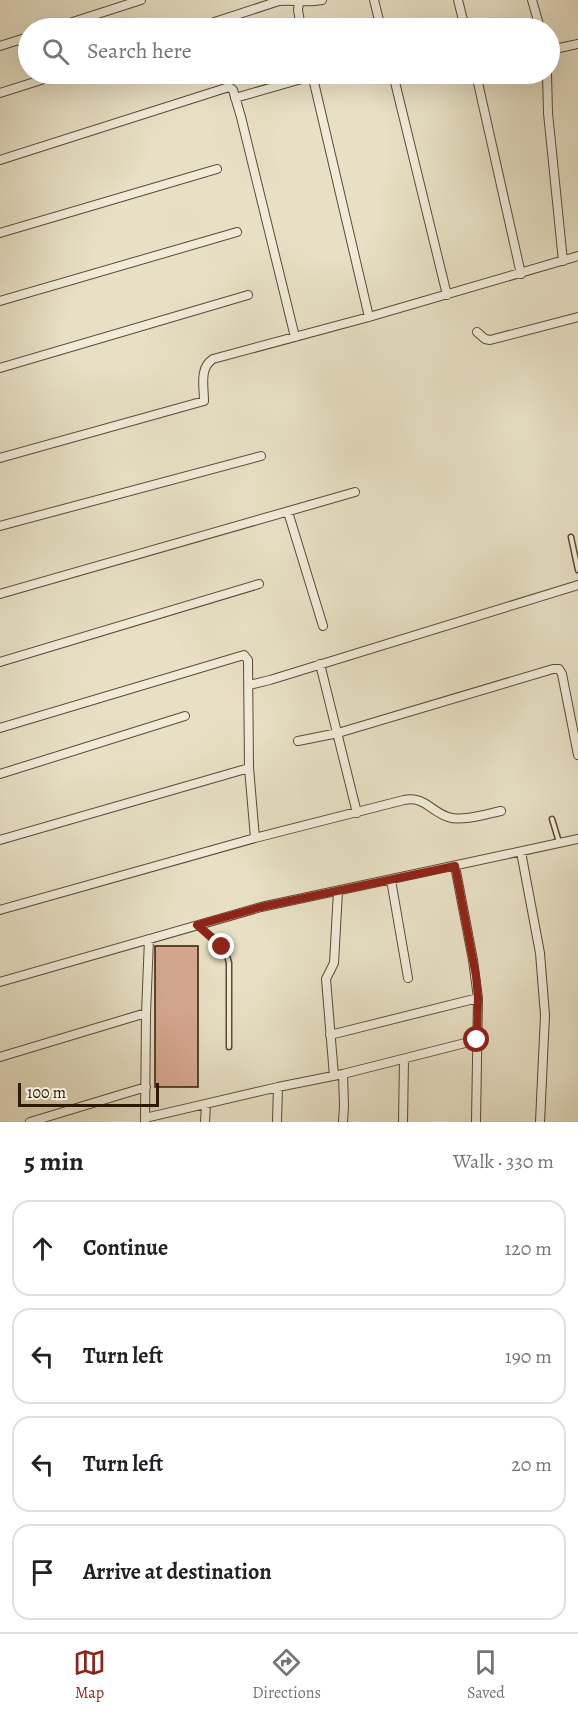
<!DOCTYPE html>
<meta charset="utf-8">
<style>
:root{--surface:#fff;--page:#f6f6f6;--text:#202124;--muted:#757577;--line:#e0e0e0;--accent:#8f2418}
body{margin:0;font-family:Alegreya,serif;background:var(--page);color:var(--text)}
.scale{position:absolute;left:18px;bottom:15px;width:141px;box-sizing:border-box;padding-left:6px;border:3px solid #2e1800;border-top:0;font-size:16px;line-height:21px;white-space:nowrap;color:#2e1800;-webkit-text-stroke:4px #f0ebd9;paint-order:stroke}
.stop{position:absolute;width:18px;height:18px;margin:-14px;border:4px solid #8f2418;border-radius:50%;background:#fff}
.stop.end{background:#8f2418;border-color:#fff;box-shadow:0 2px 6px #0008}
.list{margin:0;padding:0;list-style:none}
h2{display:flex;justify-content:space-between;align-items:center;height:78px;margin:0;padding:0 24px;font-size:26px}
h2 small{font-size:20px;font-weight:400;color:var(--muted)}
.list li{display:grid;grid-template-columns:39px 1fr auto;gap:18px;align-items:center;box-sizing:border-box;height:96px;margin:0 12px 12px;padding:0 12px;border:2px solid var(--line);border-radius:18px}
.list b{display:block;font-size:22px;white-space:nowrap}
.list em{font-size:20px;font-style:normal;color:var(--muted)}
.icon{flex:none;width:33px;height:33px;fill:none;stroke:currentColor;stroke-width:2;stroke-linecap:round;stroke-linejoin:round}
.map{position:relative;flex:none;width:578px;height:1122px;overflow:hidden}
.search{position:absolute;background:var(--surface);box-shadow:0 6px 24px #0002;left:18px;right:18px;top:18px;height:66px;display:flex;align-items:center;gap:15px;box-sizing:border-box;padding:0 21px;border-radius:33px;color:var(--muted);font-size:22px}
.sheet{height:510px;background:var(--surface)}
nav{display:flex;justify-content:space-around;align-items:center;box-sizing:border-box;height:84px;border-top:2px solid var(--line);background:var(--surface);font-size:16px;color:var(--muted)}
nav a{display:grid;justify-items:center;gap:3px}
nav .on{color:var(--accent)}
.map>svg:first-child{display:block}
.building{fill:#d8a992;stroke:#2e1800;stroke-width:1.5}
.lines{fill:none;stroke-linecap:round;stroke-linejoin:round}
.lane-casing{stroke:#5c4a31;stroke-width:7}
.street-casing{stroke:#5c4a31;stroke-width:10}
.lane{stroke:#f0ebd9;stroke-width:4}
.street{stroke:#f0ebd9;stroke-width:8}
.route{stroke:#8f2418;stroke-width:8}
</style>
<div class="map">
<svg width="578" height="1122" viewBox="0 0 578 1122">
<rect width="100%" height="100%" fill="#e8e0c5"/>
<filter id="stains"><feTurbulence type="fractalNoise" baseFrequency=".00333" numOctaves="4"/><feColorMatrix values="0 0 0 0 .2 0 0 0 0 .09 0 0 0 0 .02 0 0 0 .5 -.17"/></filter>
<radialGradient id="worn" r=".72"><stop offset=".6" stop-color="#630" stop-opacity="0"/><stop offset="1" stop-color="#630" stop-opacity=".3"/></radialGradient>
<!-- building -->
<path class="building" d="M 155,946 L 198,946 L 198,1087 L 155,1087 Z"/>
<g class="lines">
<defs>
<path id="lane" d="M 571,537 L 578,570
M 552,819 L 559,842
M 198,925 C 212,937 225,944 229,963 L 229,1047"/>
<path id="street" d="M 374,0 L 381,28
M 458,0 L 465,28
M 532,0 L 540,28
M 299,2 L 298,10 L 301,28
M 54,28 L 141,0
M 196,28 L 279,1 C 294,0 307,3 322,0
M 0,46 L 28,37
M 550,50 L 578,44
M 312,74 L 369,317
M 393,74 L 447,295
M 476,74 L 521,274
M 547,74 L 548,113 L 563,261
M 0,93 L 60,74
M 235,98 L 312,76
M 0,160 L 229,87 L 233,90 L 241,117 L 295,337
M 0,233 L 217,169
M 0,301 L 237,232
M 477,332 L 485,339 L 490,340 L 578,317
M 0,368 L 248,295
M 0,458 L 204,401 C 204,386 199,368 213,359 L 369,317 L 578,256
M 288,512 L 323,626
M 0,526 L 261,456
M 0,594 L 355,492
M 0,662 L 259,584
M 320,664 L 357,813
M 249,685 L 270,680 L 578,585
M 0,728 L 244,655 L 248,660 L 249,768 L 255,838
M 298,741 L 338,733 L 553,669 L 559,669 L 562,674 L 578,755
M 0,774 L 185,716
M 0,840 L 249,768
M 521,852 L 540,953 L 545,1015 L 540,1122
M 455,866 L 473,960 L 478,998 L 476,1122
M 391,880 L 408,978
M 0,910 L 255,838 L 404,800 C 425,796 430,811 448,817 C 461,822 487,814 501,811
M 0,982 L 261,907 L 578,839
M 330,1035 L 478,998
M 0,1057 L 146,1013
M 343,1074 L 344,1106 L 343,1122
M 334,1076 L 326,979 L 334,963 L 338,891
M 145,1118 L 278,1087 L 343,1074 L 477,1040
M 30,1122 L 146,1087
M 145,1122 L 146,1013 L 149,939
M 205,1122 L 206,1104
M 277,1122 L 278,1087
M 403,1122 L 404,1059"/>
</defs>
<!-- lane casing -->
<use href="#lane" class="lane-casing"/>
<!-- street casing -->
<use href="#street" class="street-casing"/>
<!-- lane -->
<use href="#lane" class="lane"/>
<!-- street -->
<use href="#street" class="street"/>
</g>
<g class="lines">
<!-- route -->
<path class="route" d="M 222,947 L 197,925 L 261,907 L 455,866 L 476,976 L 478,998 L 477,1040"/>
</g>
<rect width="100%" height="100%" filter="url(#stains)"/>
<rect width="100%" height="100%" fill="url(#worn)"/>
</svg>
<div class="scale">100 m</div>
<div class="stop" style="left:477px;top:1040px"></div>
<div class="stop end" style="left:222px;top:947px"></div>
<div class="search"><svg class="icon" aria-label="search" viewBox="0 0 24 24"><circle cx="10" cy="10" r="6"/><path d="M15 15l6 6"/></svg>Search here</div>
</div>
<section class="sheet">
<h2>5 min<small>Walk · 330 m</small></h2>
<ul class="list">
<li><svg class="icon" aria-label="ahead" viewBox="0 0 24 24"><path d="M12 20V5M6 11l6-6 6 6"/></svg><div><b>Continue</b></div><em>120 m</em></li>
<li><svg class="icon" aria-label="left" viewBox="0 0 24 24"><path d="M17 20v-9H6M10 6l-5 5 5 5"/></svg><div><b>Turn left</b></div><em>190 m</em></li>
<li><svg class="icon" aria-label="left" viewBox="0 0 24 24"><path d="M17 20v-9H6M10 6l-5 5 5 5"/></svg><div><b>Turn left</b></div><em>20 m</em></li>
<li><svg class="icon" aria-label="arrive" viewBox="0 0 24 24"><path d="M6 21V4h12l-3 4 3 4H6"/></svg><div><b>Arrive at destination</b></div></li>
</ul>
</section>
<nav>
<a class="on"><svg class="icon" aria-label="map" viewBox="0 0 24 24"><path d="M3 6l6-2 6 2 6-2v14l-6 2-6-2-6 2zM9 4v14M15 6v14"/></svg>Map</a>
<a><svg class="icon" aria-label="directions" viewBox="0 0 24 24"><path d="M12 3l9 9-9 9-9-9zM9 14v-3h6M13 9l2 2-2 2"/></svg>Directions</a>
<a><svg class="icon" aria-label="saved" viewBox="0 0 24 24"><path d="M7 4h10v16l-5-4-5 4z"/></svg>Saved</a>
</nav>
